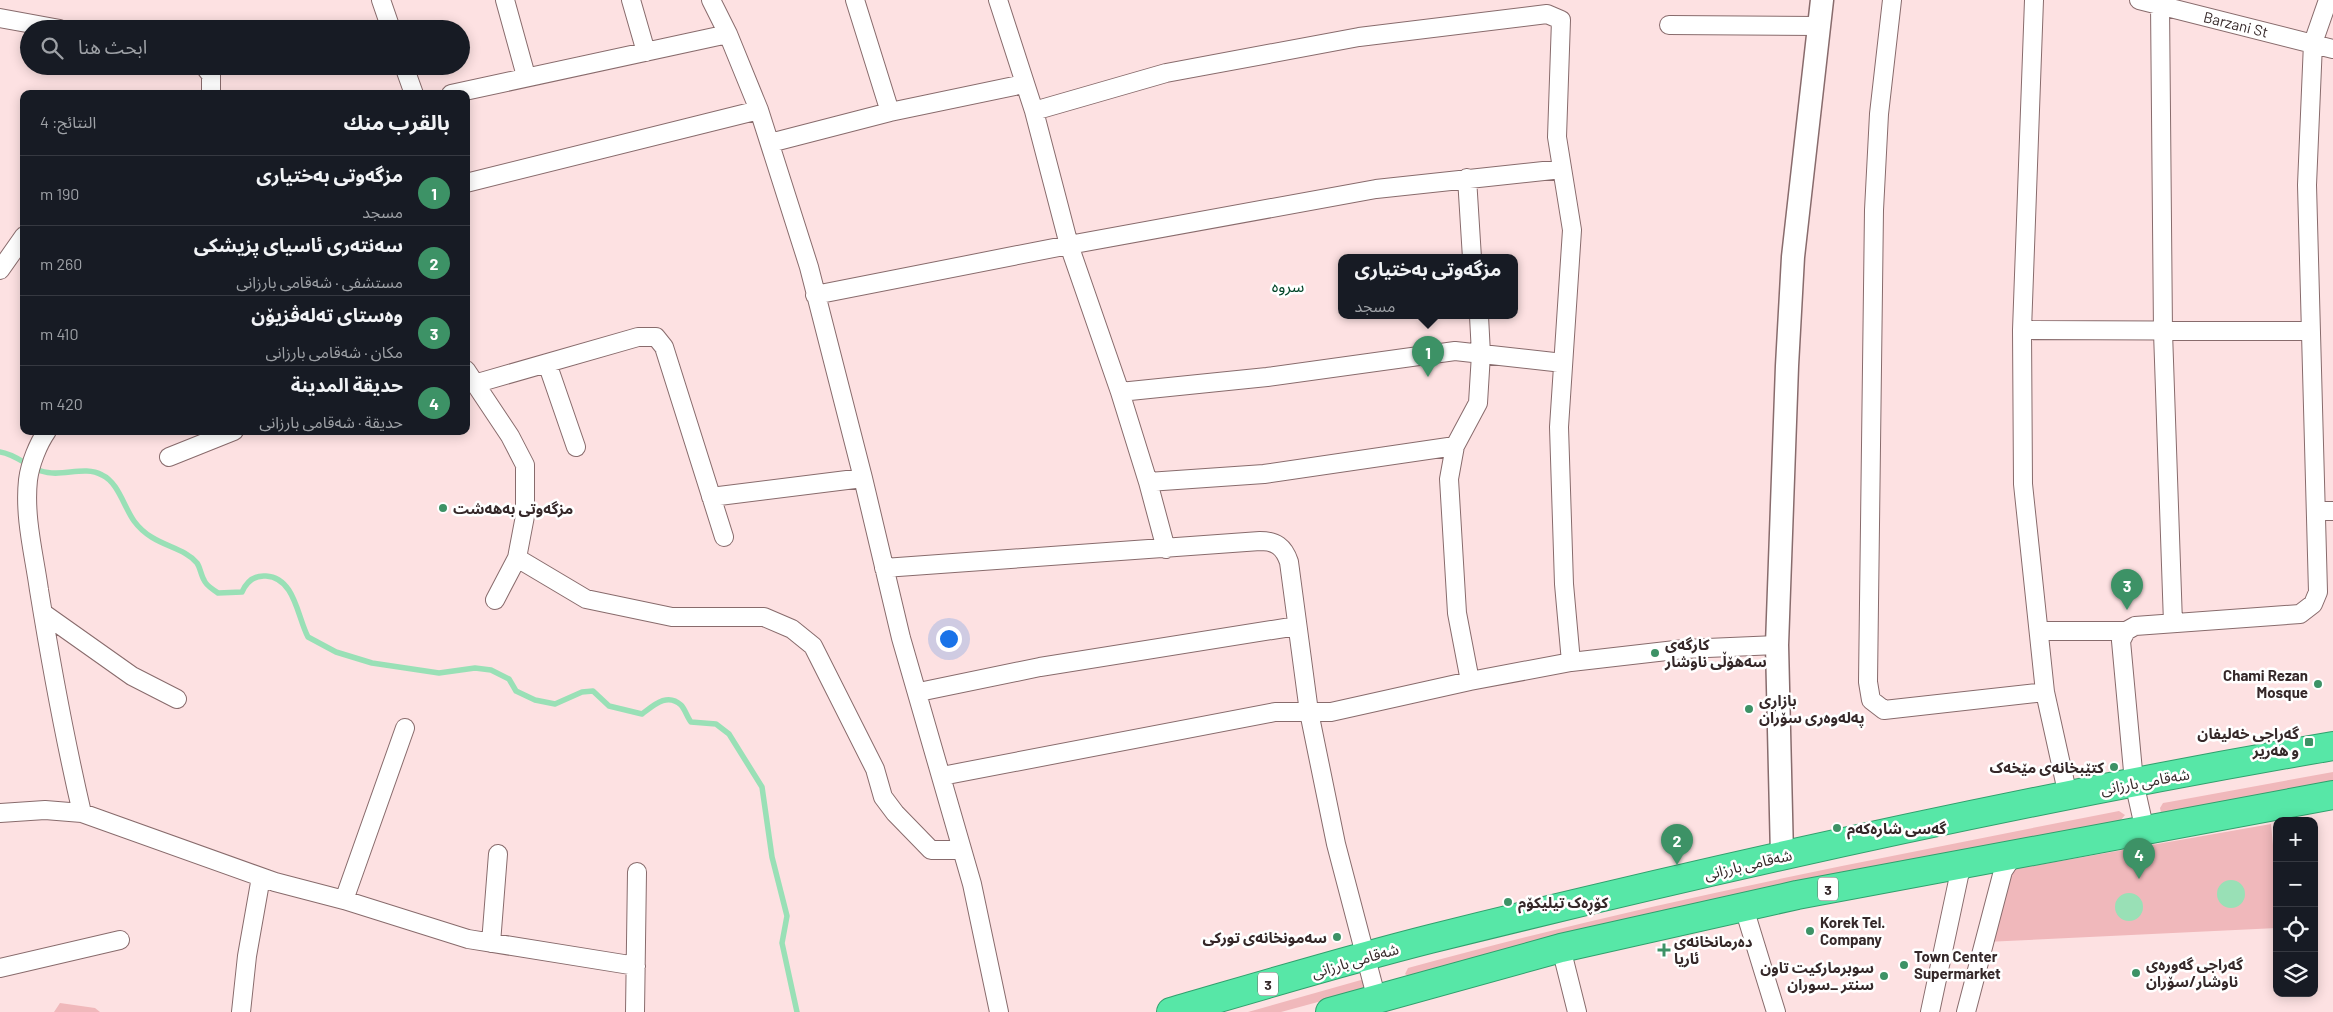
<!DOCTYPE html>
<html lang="ar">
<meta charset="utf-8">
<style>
:root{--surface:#171b24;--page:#242831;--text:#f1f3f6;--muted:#9ea1a6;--line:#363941;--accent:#3d9266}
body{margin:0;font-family:Barlow,"Noto Sans Arabic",sans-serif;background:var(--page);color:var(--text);direction:rtl}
.controls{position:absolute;right:15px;bottom:15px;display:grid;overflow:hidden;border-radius:10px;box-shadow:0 2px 12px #0003}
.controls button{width:45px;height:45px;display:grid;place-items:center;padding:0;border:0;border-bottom:1px solid var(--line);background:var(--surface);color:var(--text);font:25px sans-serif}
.you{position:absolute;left:948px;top:638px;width:18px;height:18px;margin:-12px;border:4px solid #fff;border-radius:50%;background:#1a73e8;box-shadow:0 0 0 8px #1a73e833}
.badge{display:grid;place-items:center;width:32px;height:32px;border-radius:50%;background:var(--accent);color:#fff;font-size:16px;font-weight:700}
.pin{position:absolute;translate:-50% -41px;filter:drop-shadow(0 1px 2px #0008)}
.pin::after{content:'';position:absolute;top:26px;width:18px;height:15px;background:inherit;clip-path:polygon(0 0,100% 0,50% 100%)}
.popup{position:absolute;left:1338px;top:254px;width:180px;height:65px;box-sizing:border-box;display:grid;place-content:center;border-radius:10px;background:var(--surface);filter:drop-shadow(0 1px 4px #0005);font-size:16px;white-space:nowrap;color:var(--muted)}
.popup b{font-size:19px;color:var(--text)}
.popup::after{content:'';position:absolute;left:50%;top:100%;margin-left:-10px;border:10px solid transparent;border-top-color:var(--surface)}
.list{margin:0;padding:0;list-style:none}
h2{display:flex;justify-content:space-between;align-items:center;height:65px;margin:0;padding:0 20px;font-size:21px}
h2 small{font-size:16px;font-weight:400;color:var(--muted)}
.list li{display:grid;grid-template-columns:32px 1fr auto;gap:15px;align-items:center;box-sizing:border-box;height:70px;padding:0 20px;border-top:1px solid var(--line)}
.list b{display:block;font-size:19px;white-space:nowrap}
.list p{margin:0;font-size:16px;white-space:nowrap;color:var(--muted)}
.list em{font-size:16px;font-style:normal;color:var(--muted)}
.icon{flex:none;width:28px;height:28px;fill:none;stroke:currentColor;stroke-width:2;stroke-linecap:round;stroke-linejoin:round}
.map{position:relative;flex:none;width:2333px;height:1012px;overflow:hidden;direction:ltr}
.search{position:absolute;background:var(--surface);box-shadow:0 2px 12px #0003;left:20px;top:20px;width:450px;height:55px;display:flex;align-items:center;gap:12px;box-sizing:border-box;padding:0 18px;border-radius:28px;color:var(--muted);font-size:19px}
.panel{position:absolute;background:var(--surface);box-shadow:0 2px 12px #0003;left:20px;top:90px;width:450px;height:345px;border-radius:10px;direction:rtl}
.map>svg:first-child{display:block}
.green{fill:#f0b8bb}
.water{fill:#99e0b6}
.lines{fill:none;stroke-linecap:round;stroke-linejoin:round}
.stream{stroke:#99e0b6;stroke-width:5.5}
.minor-casing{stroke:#886b6c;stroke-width:20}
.tertiary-casing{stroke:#886b6c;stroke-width:25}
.trunk-casing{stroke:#30a06d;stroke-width:30}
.minor{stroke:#fff;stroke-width:18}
.tertiary{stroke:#fff;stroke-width:22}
.trunk{stroke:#57e7a7;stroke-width:28}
.poi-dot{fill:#3d9266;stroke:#fff;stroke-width:2}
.labels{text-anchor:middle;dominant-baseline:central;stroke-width:5;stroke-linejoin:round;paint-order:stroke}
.shield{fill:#fff;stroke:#726869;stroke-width:1}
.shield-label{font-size:14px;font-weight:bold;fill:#352829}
.street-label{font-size:15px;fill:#352829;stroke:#fff}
.poi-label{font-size:15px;font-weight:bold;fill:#352829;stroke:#fff;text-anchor:start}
.neighbourhood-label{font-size:16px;fill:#024528;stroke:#fff}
</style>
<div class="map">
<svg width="2333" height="1012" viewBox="0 0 2333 1012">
<rect width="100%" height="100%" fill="#fde1e2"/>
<!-- green -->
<path class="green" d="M 2333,772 L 2333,784 L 2161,813 L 2160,808 L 2163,803 L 2169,802 Z
M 2119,811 L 2125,815 L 2120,821 L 1411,978 L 1405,974 L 1408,968 C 1642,903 1881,858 2119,811 Z
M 2271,824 L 2277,888 L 2277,928 L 1985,942 L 2003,871 Z
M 1361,980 L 1368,982 L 1366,989 L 1281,1012 L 1248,1012 Z
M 60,1003 L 95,1008 L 100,1012 L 54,1012 Z"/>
<!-- water -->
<path class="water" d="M2217 894a14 14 0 1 1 28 0a14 14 0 1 1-28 0Z
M2115 907a14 14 0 1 1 28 0a14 14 0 1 1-28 0Z"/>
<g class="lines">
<!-- stream -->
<path class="stream" d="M 0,452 C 15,454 27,466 41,471 C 61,478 84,465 102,475 C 118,482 124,507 134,521 C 153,547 182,545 197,563 C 200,567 201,575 204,580 C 206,586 213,589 218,593 L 242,592 C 247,581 254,575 266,576 C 295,578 297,616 308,637 L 336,652 L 372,663 L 439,673 L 475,668 L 491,670 L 509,679 L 516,691 L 535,700 L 555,704 L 582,692 L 593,691 L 609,706 L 642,714 C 653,706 667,692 681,705 C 685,709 687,717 691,722 L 716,724 L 729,734 L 762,787 L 772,857 L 787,916 L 782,943 L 797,1012"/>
<defs>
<path id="minor" d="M 381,0 L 391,29
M 505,0 L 526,76
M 631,0 L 646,52
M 711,0 L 728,34 L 759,110 L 809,267 L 863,478 L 901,638 L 972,884 L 999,1012
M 855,0 L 890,112
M 998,0 L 1034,111 L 1069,245 L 1120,392 L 1148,482 L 1166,549
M 1892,0 L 1879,114 L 1874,210 L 1868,682 L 1871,700 L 1884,710 L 2045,692
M 2034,0 L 2022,330 L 2023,484 L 2045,692 L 2068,796
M 2139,0 L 2333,49
M 2160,4 L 2163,332 L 2173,623
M 0,18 L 60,29
M 1669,25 L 1819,26
M 204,66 L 211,75 L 211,94
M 404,66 L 414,94
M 451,94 L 728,34
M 1034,111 L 1166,73 L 1359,37 L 1547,14 L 1561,20 L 1557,137 L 1572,230 L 1559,427 L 1564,584 L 1571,662
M 770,143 L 890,112 L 1024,84
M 1467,178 L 1472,258
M 466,183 L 759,110
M 0,270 L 24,236
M 815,295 L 1069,245 L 1376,189 L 1562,169
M 2022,330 L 2311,331
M 547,363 L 576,447
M 466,370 L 510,436 L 525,465 L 525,516 L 517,558 L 495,600
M 474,384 L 638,337 L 656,337 L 664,347 L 724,537
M 1120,392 L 1267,377 L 1455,351 L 1563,363
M 47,431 C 38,444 30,464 28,480 C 24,517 34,554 39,590 C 51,664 65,740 82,813
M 169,457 L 234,431
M 1148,482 L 1264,474 L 1455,446
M 711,497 L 863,478
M 2317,511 L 2333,511
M 517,558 L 586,599 L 672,617 L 764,617 L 792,629 L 813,646 L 875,769 L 883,797 L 895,813 L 931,850 L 962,850
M 884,568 L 1260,541 C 1276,541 1284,547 1289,562 L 1309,712 L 1336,844 L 1377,1000
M 43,613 L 132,676 L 177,699
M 2040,631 L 2126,631
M 1470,681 L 1457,613 L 1449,479 L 1455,446 L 1478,403 L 1481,354 L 1479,316
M 919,692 L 1040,667 L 1297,626
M 942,776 L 1275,712 L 1331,712 L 1470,681 L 1571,662 L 1684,649 L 1777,645
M 0,813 L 45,810 L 82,813 L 275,882 L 344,900 L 468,939 L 636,966
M 2145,831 L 2134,782 L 2121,641 L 2126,631 L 2135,626 L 2300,614 L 2313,604 L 2318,592 L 2307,185 L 2313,43 L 2328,0
M 344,900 L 405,728
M 1744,908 L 1776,1012
M 491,943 L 498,854
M 1561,948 L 1577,1012
M 0,968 L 120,940
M 241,1012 L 247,956 L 261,877
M 635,1012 L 637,872
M 1930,1012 L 1959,876 L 1965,863
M 1966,1012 L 2003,871 L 2015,853"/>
<path id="tertiary" d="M 1782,856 L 1777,645 L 1787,366 L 1793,257 L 1822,0"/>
<path id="trunk" d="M 1171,1012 C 1257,987 1343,961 1430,939 C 1728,865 2030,798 2333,746
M 1330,1012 L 1561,948 L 1797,895 L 2333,795"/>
</defs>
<!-- minor casing -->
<use href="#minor" class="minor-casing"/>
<!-- tertiary casing -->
<use href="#tertiary" class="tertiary-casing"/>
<!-- trunk casing -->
<use href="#trunk" class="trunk-casing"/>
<!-- minor -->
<use href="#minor" class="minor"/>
<!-- tertiary -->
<use href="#tertiary" class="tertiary"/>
<!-- trunk -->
<use href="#trunk" class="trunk"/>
</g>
<!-- markers -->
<g class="poi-dot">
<circle cx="443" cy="508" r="5"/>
<circle cx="1655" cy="653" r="5"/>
<circle cx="2318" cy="684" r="5"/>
<circle cx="1749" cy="709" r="5"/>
<rect x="2304" y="737" width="10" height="10" rx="2.5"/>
<circle cx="2114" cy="767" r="5"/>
<circle cx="1837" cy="828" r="5"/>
<circle cx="1508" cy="902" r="5"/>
<circle cx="1810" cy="931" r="5"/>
<circle cx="1337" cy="937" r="5"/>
<path d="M1661.5 942.5h5v5h5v5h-5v5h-5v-5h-5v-5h5z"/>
<circle cx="1904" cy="965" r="5"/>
<circle cx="2136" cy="973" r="5"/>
<circle cx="1884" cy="976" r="5"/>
</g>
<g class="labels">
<!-- shield labels -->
<g class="shield">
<rect x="1818" y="877.5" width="20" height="23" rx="4"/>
<rect x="1258" y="972.5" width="20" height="23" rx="4"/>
</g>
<g class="shield-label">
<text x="1828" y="889">3</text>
<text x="1268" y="984">3</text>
</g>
<!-- street labels -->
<g class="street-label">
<text transform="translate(2236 24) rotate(14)">Barzani St</text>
<text transform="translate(2145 781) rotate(-10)">شەقامی بارزانی</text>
<text transform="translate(1748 864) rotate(-13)">شەقامی بارزانی</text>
<text transform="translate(1355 960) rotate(-16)">شەقامی بارزانی</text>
</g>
<!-- poi labels -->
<g class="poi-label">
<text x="453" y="508">مزگەوتی بەهەشت</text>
<text x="1665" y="644">کارگەی<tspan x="1665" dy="17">سەهۆڵی ناوشار</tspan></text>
<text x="2308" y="675" text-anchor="end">Chami Rezan<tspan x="2308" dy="17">Mosque</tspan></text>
<text x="1759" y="700">بازاڕی<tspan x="1759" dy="17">پەلەوەری سۆران</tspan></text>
<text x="2299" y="733" text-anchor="end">گەراجی خەلیفان<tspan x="2299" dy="17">و هەریر</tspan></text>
<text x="2104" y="767" text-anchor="end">کتێبخانەی مێخەک</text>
<text x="1847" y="828">گەسی شارەکەم</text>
<text x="1518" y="902">کۆڕەک تیلیکۆم</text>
<text x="1820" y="922">Korek Tel.<tspan x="1820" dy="17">Company</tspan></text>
<text x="1327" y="937" text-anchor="end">سەمونخانەی تورکی</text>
<text x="1674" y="941">دەرمانخانەی<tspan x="1674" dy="17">ئاریا</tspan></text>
<text x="1914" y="956">Town Center<tspan x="1914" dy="17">Supermarket</tspan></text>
<text x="2146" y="964">گەراجی گەورەی<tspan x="2146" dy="17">ناوشار/سۆران</tspan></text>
<text x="1874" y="967" text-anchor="end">سوبرماركيت تاون<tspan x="1874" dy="17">سنتر _سوران</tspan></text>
</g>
<!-- neighbourhood labels -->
<g class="neighbourhood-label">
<text x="1288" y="285">سروە</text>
</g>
</g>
</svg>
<div class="controls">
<button>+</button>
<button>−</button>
<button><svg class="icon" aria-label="locate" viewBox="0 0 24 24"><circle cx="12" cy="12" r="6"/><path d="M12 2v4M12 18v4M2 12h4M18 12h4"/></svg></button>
<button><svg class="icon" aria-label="layers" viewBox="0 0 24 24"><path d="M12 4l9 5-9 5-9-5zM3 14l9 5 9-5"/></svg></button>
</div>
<div class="you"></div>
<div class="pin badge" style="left:1428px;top:377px">1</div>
<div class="popup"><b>مزگەوتی بەختیاری</b>مسجد</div>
<div class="pin badge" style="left:1677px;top:865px">2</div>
<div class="pin badge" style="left:2127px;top:610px">3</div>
<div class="pin badge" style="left:2139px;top:879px">4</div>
<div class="search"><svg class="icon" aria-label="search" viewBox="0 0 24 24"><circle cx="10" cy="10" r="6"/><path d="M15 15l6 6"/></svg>ابحث هنا</div>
<section class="panel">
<h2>بالقرب منك<small>النتائج: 4</small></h2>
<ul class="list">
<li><span class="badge">1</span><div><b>مزگەوتی بەختیاری</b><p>مسجد</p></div><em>190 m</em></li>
<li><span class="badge">2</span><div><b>سەنتەری ئاسیای پزیشکی</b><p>مستشفى · شەقامی بارزانی</p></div><em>260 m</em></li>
<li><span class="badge">3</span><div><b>وەستای تەلەڤزیۆن</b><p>مكان · شەقامی بارزانی</p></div><em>410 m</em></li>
<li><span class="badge">4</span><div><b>حديقة المدينة</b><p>حديقة · شەقامی بارزانی</p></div><em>420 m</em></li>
</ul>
</section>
</div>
